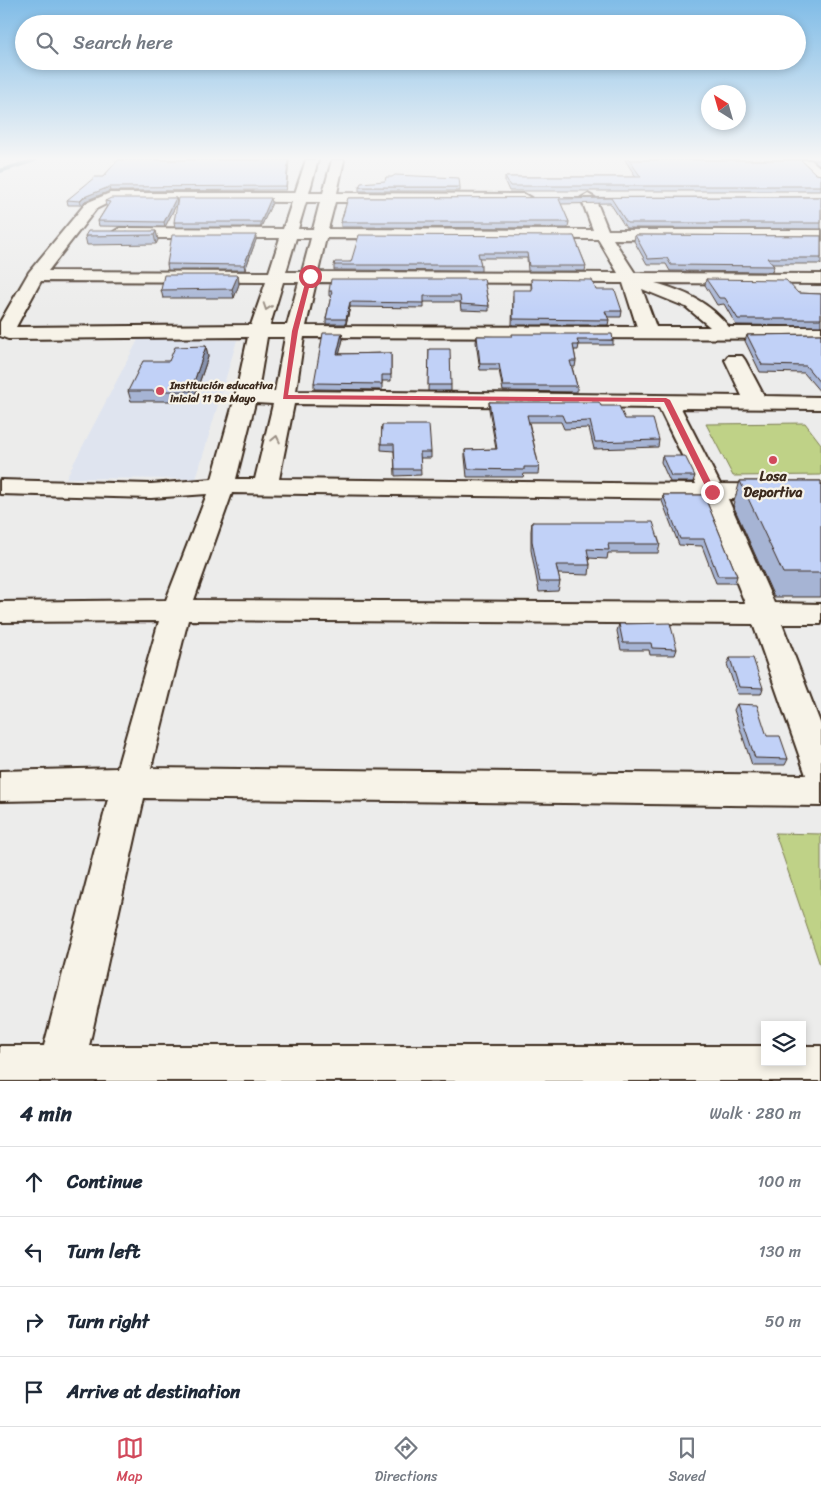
<!DOCTYPE html>
<meta charset="utf-8">
<style>
:root{--surface:#fff;--page:#f2f2f3;--text:#1f2937;--muted:#747a83;--line:#e0e1e3;--accent:#d1495b}
body{margin:0;font-family:Sriracha,sans-serif;background:var(--page);color:var(--text)}
.controls{position:absolute;right:15px;bottom:15px;display:grid;overflow:hidden;border-radius:0px;box-shadow:0 2px 8px #0003}
.controls button{width:45px;height:45px;display:grid;place-items:center;padding:0;border:0;border-bottom:1px solid var(--line);background:var(--surface);color:var(--text);font:25px sans-serif}
.compass{position:absolute;left:701px;top:85px;width:45px;height:45px;border-radius:50%;background:var(--surface);box-shadow:0 2px 8px #0003;rotate:323deg}
.stop{position:absolute;width:15px;height:15px;margin:-11px;border:4px solid #d1495b;border-radius:50%;background:#fff}
.stop.end{background:#d1495b;border-color:#fff;box-shadow:0 1px 5px #0008}
.list{margin:0;padding:0;list-style:none}
h2{display:flex;justify-content:space-between;align-items:center;height:65px;margin:0;padding:0 20px;font-size:21px}
h2 small{font-size:16px;font-weight:400;color:var(--muted)}
.list li{display:grid;grid-template-columns:32px 1fr auto;gap:15px;align-items:center;box-sizing:border-box;height:70px;padding:0 20px;border-top:1px solid var(--line)}
.list b{display:block;font-size:19px;white-space:nowrap}
.list em{font-size:16px;font-style:normal;color:var(--muted)}
.icon{flex:none;width:28px;height:28px;fill:none;stroke:currentColor;stroke-width:2;stroke-linecap:round;stroke-linejoin:round}
.map{position:relative;flex:none;width:821px;height:1081px;overflow:hidden}
.search{position:absolute;background:var(--surface);box-shadow:0 2px 8px #0003;left:15px;right:15px;top:15px;height:55px;display:flex;align-items:center;gap:12px;box-sizing:border-box;padding:0 18px;border-radius:28px;color:var(--muted);font-size:19px}
.sheet{height:345px;background:var(--surface)}
nav{display:flex;justify-content:space-around;align-items:center;box-sizing:border-box;height:70px;border-top:1px solid var(--line);background:var(--surface);font-size:14px;color:var(--muted)}
nav a{display:grid;justify-items:center;gap:2px}
nav .on{color:var(--accent)}
.map>svg:first-child{display:block}
.built{fill:#dfe4ef}
.green{fill:#bfd287;stroke:#7d7e52}
.lines{fill:none;stroke-linecap:round;stroke-linejoin:round}
.stream{stroke:#678995;stroke-width:4}
.street-casing{stroke:#3b2a1e;stroke-width:4}
.street{fill:#f7f3e8;fill-rule:evenodd}
.wall{fill:#a6b4d4;stroke:#3b2a1e}
.shaded-wall{fill:#8792ad;stroke:#3b2a1e}
.building{fill:#c1d1f7;stroke:#3b2a1e}
.oneway{stroke:#998e83}
.route{fill:#d1495b}
.poi-dot{fill:#d1495b;stroke:#f7f3e8;stroke-width:2}
.labels{text-anchor:middle;dominant-baseline:central;stroke-width:4.5;stroke-linejoin:round;paint-order:stroke}
.far-poi-label{font-size:11px;font-weight:bold;fill:#3b2a1e;stroke:#f7f3e8;text-anchor:start}
.poi-label{font-size:14px;font-weight:bold;fill:#3b2a1e;stroke:#f7f3e8}
</style>
<div class="map">
<svg width="821" height="1081" viewBox="0 0 821 1081">
<rect width="100%" height="100%" fill="#ececeb"/>
<filter id="ink" filterUnits="userSpaceOnUse"><feTurbulence type="fractalNoise" baseFrequency=".02" numOctaves="2"/><feDisplacementMap in="SourceGraphic" scale="10" xChannelSelector="R" yChannelSelector="G"/><feConvolveMatrix kernelMatrix="1 2 1 2 8 2 1 2 1" color-interpolation-filters="sRGB"/></filter>
<g filter="url(#ink)">
<!-- built -->
<path class="built" d="M 139,338 L 237,340 L 196,479 L 66,478 Z"/>
<!-- green -->
<path class="green" d="M 805,423 L 821,444 L 821,475 L 733,476 L 706,424 Z
M 775,833 L 821,834 L 821,968 Z"/>
<g class="lines">
<!-- stream -->
<path class="stream" d="M 0,171 L 35,160"/>
<defs>
<path id="street" d="M 306,160 L 318,160 L 309,193 L 323,193 L 332,160 L 344,160 L 337,193 L 524,194 L 531,198 L 524,202 L 335,202 L 328,229 L 593,230 L 581,198 L 588,194 L 595,198 L 608,230 L 821,230 L 821,240 L 613,239 L 635,273 L 821,274 L 821,284 L 655,283 C 685,291 710,303 729,327 L 821,327 L 821,339 L 304,337 L 296,391 L 742,396 L 725,360 L 728,356 L 742,356 L 745,360 L 764,396 L 821,397 L 821,409 L 681,408 L 720,484 L 821,485 L 821,501 L 728,499 L 774,603 L 821,604 L 821,624 L 782,624 L 821,725 L 821,806 L 144,798 L 89,1046 L 765,1046 L 765,1062 L 802,1062 L 802,1046 L 821,1046 L 821,1081 L 0,1081 L 0,1046 L 44,1046 L 108,799 L 0,801 L 0,771 L 117,768 L 159,621 L 0,622 L 0,602 L 166,600 L 207,494 L 151,498 L 0,494 L 0,480 L 151,484 L 212,479 L 235,397 L 248,337 L 8,339 L 0,336 L 0,322 L 29,272 L 86,203 L 110,193 L 295,193 ZM 112,201 L 292,202 L 283,229 L 120,228 L 112,233 L 120,238 L 280,238 L 269,272 L 48,271 L 96,209 ZM 306,202 L 320,202 L 313,229 L 298,229 ZM 296,238 L 311,238 L 302,272 L 286,272 ZM 326,238 L 598,239 L 618,273 L 318,272 ZM 41,281 L 266,282 L 251,325 L 16,327 ZM 283,282 L 299,282 L 287,325 L 270,325 ZM 316,282 L 623,283 L 637,327 L 306,326 ZM 642,289 L 686,307 L 710,327 L 656,327 ZM 267,337 L 285,337 L 275,391 L 258,391 ZM 255,403 L 273,404 L 255,479 L 236,479 ZM 294,404 L 659,408 L 696,484 L 279,479 ZM 232,493 L 703,499 L 745,603 L 194,600 ZM 188,620 L 753,624 L 806,775 L 151,768 Z
M 797,160 L 811,160 L 821,168 L 821,179 L 816,178 Z"/>
</defs>
<!-- street casing -->
<use href="#street" class="street-casing"/>
<!-- street -->
<use href="#street" class="street"/>
</g>
<!-- wall -->
<path class="wall" d="M 118,160 L 289,160 L 286,190 L 110,191 L 85,201 L 82,205 L 68,205 L 67,200 L 103,177 Z
M 625,160 L 801,160 L 816,174 L 821,175 L 821,191 L 509,191 L 505,182 L 505,177 L 636,177 Z
M 813,160 L 821,160 L 821,166 Z
M 359,187 L 460,187 L 460,191 L 359,191 Z
M 821,197 L 821,229 L 626,228 L 610,203 L 561,204 L 569,222 L 568,228 L 341,227 L 341,222 L 348,198 Z
M 176,198 L 177,203 L 165,227 L 99,226 L 98,221 L 107,206 L 106,206 L 105,201 Z
M 272,203 L 261,227 L 175,227 L 174,222 Z
M 156,231 L 158,240 L 156,244 L 87,245 L 85,236 Z
M 635,235 L 821,236 L 821,265 L 820,264 L 772,264 L 774,266 L 772,272 L 670,271 L 666,264 L 647,264 L 634,241 Z
M 574,236 L 586,266 L 585,271 L 528,271 L 527,258 L 479,258 L 481,265 L 481,271 L 334,270 L 334,265 L 351,262 Z
M 256,240 L 245,270 L 168,270 L 167,264 Z
M 238,275 L 239,284 L 234,298 L 163,298 L 161,290 Z
M 484,279 L 489,306 L 489,311 L 461,310 L 460,302 L 424,302 L 424,308 L 350,307 L 346,324 L 326,324 L 326,319 L 331,296 L 329,296 L 329,291 Z
M 531,279 L 596,290 L 622,311 L 621,317 L 607,317 L 609,320 L 608,325 L 512,325 L 513,295 L 531,290 Z
M 706,279 L 798,293 L 821,294 L 821,326 L 736,325 L 724,304 L 717,305 L 705,285 Z
M 342,333 L 343,339 L 339,354 L 391,353 L 391,381 L 382,381 L 382,390 L 314,389 L 314,383 Z
M 821,334 L 821,393 L 804,373 L 760,372 L 745,341 L 747,335 Z
M 477,336 L 613,340 L 613,345 L 579,345 L 578,350 L 574,350 L 576,361 L 575,367 L 572,367 L 577,386 L 577,392 L 503,391 L 499,370 L 480,370 L 476,342 Z
M 206,346 L 208,357 L 193,401 L 131,401 L 128,391 L 169,361 Z
M 429,349 L 451,385 L 451,391 L 428,391 Z
M 489,402 L 601,406 L 625,419 L 659,440 L 658,447 L 594,449 L 589,428 L 564,429 L 561,422 L 529,422 L 539,467 L 538,474 L 524,474 L 523,477 L 467,477 L 465,457 L 465,450 L 496,449 L 489,409 Z
M 382,425 L 431,452 L 431,458 L 420,458 L 421,475 L 395,476 L 394,451 L 381,450 Z
M 662,456 L 695,476 L 693,482 L 670,482 L 661,462 Z
M 740,481 L 821,481 L 821,597 L 774,597 L 733,505 Z
M 663,495 L 704,495 L 737,576 L 735,583 L 716,583 L 702,546 L 679,545 L 662,501 Z
M 532,522 L 660,544 L 658,553 L 608,553 L 607,559 L 589,558 L 590,565 L 589,575 L 558,574 L 560,582 L 558,591 L 539,592 L 531,550 L 531,531 Z
M 619,624 L 677,649 L 675,655 L 650,655 L 649,650 L 621,650 L 617,631 Z
M 730,658 L 763,688 L 761,694 L 737,694 L 727,664 Z
M 737,704 L 788,759 L 785,765 L 752,765 L 734,710 Z"/>
<!-- shaded-wall -->
<path class="shaded-wall" d="M 288,160 L 289,160 L 286,190 L 286,186 Z
M 109,187 L 110,191 L 85,201 L 82,205 L 80,201 L 84,197 Z
M 176,198 L 177,203 L 165,227 L 164,222 Z
M 271,198 L 272,203 L 261,227 L 261,222 Z
M 156,231 L 158,240 L 156,244 L 154,235 Z
M 256,235 L 256,240 L 245,270 L 244,265 Z
M 238,275 L 239,284 L 234,298 L 232,289 Z
M 350,302 L 350,307 L 346,324 L 346,319 Z
M 342,333 L 343,339 L 338,360 L 337,354 Z
M 206,346 L 208,357 L 193,401 L 191,391 Z"/>
<!-- building -->
<path class="building" d="M 118,160 L 288,160 L 286,186 L 109,187 L 84,197 L 80,201 L 67,200 L 95,177 L 103,177 Z
M 629,160 L 801,160 L 816,174 L 821,175 L 821,186 L 510,186 L 505,177 L 641,177 Z
M 395,175 L 459,178 L 460,187 L 359,187 L 361,183 L 385,181 L 386,177 L 392,177 Z
M 821,197 L 821,223 L 627,223 L 611,198 L 559,199 L 569,222 L 341,222 L 348,198 Z
M 111,198 L 176,198 L 164,222 L 98,221 L 110,202 L 105,201 Z
M 178,198 L 271,198 L 261,222 L 174,222 Z
M 88,231 L 156,231 L 154,235 L 85,236 Z
M 172,235 L 256,235 L 244,265 L 167,264 Z
M 359,235 L 574,236 L 586,266 L 529,266 L 527,253 L 478,253 L 481,265 L 334,265 L 335,262 L 351,262 Z
M 635,235 L 821,236 L 821,258 L 767,258 L 774,266 L 671,265 L 667,258 L 648,259 Z
M 164,275 L 238,275 L 232,289 L 161,290 Z
M 331,279 L 484,279 L 489,306 L 461,304 L 460,296 L 424,296 L 424,303 L 350,302 L 346,319 L 326,319 L 332,291 L 329,291 Z
M 531,279 L 592,280 L 596,290 L 615,290 L 622,311 L 605,311 L 609,320 L 513,319 L 513,290 L 532,290 Z
M 706,279 L 786,280 L 798,293 L 821,294 L 821,319 L 738,319 L 725,298 L 719,298 Z
M 323,333 L 342,333 L 337,354 L 391,353 L 391,375 L 382,375 L 382,384 L 314,383 Z
M 512,334 L 612,334 L 613,340 L 577,340 L 579,345 L 573,345 L 576,361 L 570,361 L 577,386 L 503,386 L 499,364 L 480,364 L 477,336 L 512,336 Z
M 821,334 L 821,384 L 806,366 L 762,365 L 747,335 Z
M 206,346 L 191,391 L 128,391 L 143,361 L 169,361 L 175,347 Z
M 429,349 L 450,349 L 451,385 L 428,385 Z
M 489,402 L 599,402 L 601,406 L 619,406 L 625,419 L 653,419 L 659,440 L 595,442 L 590,421 L 565,422 L 562,415 L 527,415 L 539,467 L 524,467 L 524,470 L 468,469 L 465,450 L 497,449 Z
M 382,425 L 429,425 L 431,452 L 420,452 L 421,469 L 395,469 L 394,444 L 381,444 Z
M 662,456 L 685,456 L 695,476 L 671,476 Z
M 740,481 L 821,481 L 821,573 L 783,573 Z
M 663,495 L 704,495 L 737,576 L 718,576 L 704,539 L 680,539 Z
M 532,522 L 653,522 L 660,544 L 608,544 L 609,550 L 587,549 L 590,565 L 556,565 L 560,582 L 540,582 L 532,541 Z
M 670,623 L 677,649 L 652,648 L 651,643 L 623,643 L 619,624 Z
M 730,658 L 753,658 L 763,688 L 739,687 Z
M 737,704 L 757,705 L 767,736 L 780,736 L 788,759 L 755,758 Z"/>
<!-- one-way arrows -->
<defs><path id="oneway-chevron" d="M-2-3.5L2.5 0L-2 3.5" fill="none" stroke-width="1.6" stroke-linecap="round" stroke-linejoin="round" transform="scale(1.25)"/></defs>
<g class="oneway">
<use href="#oneway-chevron" transform="translate(267 307) rotate(109)"/>
<use href="#oneway-chevron" transform="translate(276 439) rotate(-78)"/>
</g>
</g>
<!-- sky -->
<linearGradient id="sky" x2="0" y2="1"><stop stop-color="#80bce7"/><stop offset="0.51" stop-color="#f6f6f6"/><stop offset="1" stop-color="#f6f6f6" stop-opacity="0"/></linearGradient>
<rect width="821" height="311" fill="url(#sky)"/>
<!-- route -->
<path class="route" d="M 310,274 L 312,276 L 298,331 L 288,395 L 666,398 L 670,400 L 716,492 L 712,494 L 708,492 L 664,402 L 283,399 L 292,331 L 307,276 Z"/>
<!-- markers -->
<g class="poi-dot">
<circle cx="160" cy="391" r="5"/>
<circle cx="773" cy="460" r="5"/>
</g>
<g class="labels">
<!-- far-poi labels -->
<g class="far-poi-label">
<text x="170" y="385">Institución educativa<tspan x="170" dy="13">inicial 11 De Mayo</tspan></text>
</g>
<!-- poi labels -->
<g class="poi-label">
<text x="773" y="476">Losa<tspan x="773" dy="16">Deportiva</tspan></text>
</g>
</g>
</svg>
<div class="controls">
<button><svg class="icon" aria-label="layers" viewBox="0 0 24 24"><path d="M12 4l9 5-9 5-9-5zM3 14l9 5 9-5"/></svg></button>
</div>
<svg class="compass" viewBox="-18 -18 36 36"><path d="M0-13l5 13h-10z" fill="#e53935"/><path d="M0 13l5-13h-10z" fill="#747a83"/></svg>
<div class="stop" style="left:310px;top:276px"></div>
<div class="stop end" style="left:712px;top:492px"></div>
<div class="search"><svg class="icon" aria-label="search" viewBox="0 0 24 24"><circle cx="10" cy="10" r="6"/><path d="M15 15l6 6"/></svg>Search here</div>
</div>
<section class="sheet">
<h2>4 min<small>Walk · 280 m</small></h2>
<ul class="list">
<li><svg class="icon" aria-label="ahead" viewBox="0 0 24 24"><path d="M12 20V5M6 11l6-6 6 6"/></svg><div><b>Continue</b></div><em>100 m</em></li>
<li><svg class="icon" aria-label="left" viewBox="0 0 24 24"><path d="M17 20v-9H6M10 6l-5 5 5 5"/></svg><div><b>Turn left</b></div><em>130 m</em></li>
<li><svg class="icon" aria-label="right" viewBox="0 0 24 24"><path d="M7 20v-9h11M14 6l5 5-5 5"/></svg><div><b>Turn right</b></div><em>50 m</em></li>
<li><svg class="icon" aria-label="arrive" viewBox="0 0 24 24"><path d="M6 21V4h12l-3 4 3 4H6"/></svg><div><b>Arrive at destination</b></div></li>
</ul>
</section>
<nav>
<a class="on"><svg class="icon" aria-label="map" viewBox="0 0 24 24"><path d="M3 6l6-2 6 2 6-2v14l-6 2-6-2-6 2zM9 4v14M15 6v14"/></svg>Map</a>
<a><svg class="icon" aria-label="directions" viewBox="0 0 24 24"><path d="M12 3l9 9-9 9-9-9zM9 14v-3h6M13 9l2 2-2 2"/></svg>Directions</a>
<a><svg class="icon" aria-label="saved" viewBox="0 0 24 24"><path d="M7 4h10v16l-5-4-5 4z"/></svg>Saved</a>
</nav>
